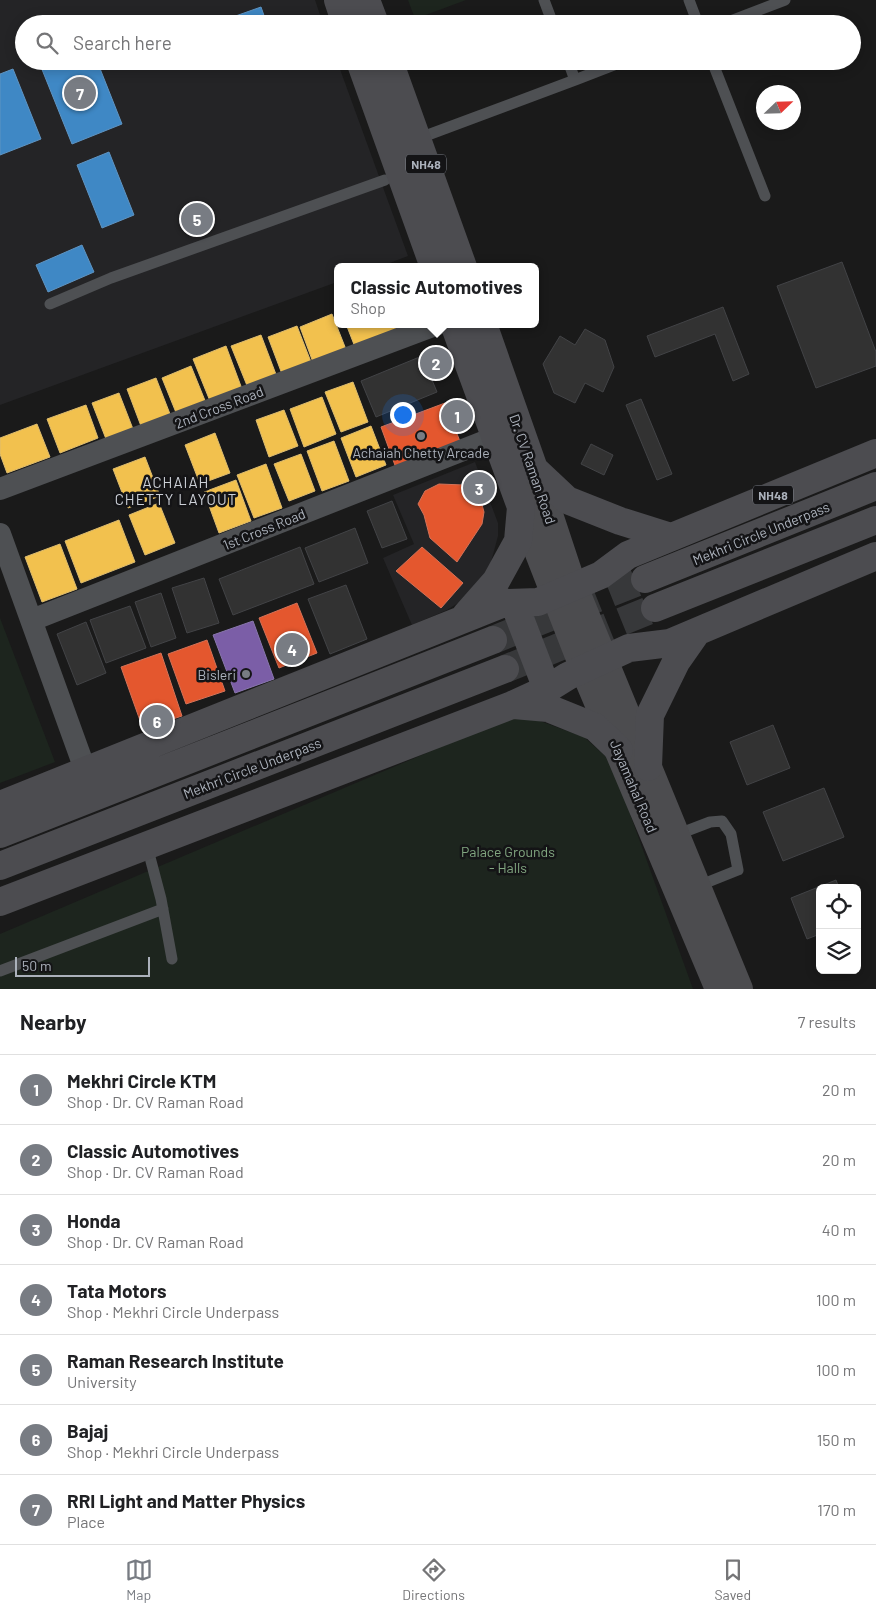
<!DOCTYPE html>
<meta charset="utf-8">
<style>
:root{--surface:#fff;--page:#f6f6f6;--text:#202124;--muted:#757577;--line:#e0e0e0;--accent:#787c83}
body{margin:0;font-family:Barlow,sans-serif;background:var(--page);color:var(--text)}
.controls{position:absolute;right:15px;bottom:15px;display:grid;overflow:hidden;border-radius:8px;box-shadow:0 2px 12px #0003}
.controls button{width:45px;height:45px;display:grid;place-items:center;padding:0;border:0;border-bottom:1px solid var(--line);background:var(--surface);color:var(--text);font:25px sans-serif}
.compass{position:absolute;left:756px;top:85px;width:45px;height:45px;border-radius:50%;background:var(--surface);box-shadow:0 2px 12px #0003;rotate:67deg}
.scale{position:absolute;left:15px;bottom:12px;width:135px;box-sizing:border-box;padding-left:5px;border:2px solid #abb1bb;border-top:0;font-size:14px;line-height:18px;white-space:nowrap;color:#abb1bb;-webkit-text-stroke:4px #141416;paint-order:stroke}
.you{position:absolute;left:402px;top:414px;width:18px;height:18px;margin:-12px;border:4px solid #fff;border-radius:50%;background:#1a73e8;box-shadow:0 0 0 8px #1a73e833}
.badge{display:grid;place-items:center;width:32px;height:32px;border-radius:50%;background:var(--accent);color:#fff;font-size:16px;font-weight:700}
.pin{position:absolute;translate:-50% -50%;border:2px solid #fff;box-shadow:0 1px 5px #0006}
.popup{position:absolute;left:334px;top:263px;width:205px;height:65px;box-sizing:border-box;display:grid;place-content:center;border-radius:8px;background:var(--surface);filter:drop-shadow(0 1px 4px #0005);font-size:16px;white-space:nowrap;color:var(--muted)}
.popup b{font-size:19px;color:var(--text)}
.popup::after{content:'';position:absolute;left:50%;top:100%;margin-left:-10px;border:10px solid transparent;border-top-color:var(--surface)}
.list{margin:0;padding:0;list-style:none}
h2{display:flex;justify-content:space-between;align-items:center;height:65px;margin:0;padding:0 20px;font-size:21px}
h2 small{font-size:16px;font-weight:400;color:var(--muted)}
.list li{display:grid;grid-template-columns:32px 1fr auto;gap:15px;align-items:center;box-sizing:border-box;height:70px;padding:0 20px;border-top:1px solid var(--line)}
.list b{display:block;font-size:19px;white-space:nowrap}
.list p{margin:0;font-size:16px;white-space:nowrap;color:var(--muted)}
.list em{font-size:16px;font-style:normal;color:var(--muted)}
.icon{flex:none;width:28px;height:28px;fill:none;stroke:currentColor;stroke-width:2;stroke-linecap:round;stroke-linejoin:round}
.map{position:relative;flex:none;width:876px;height:989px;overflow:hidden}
.search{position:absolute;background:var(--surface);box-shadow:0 2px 12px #0003;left:15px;right:15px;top:15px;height:55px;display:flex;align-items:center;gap:12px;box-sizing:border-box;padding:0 18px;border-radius:28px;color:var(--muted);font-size:19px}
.sheet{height:555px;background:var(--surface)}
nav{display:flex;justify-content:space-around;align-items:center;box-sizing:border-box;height:70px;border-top:1px solid var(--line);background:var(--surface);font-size:14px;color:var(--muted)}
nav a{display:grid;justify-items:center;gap:2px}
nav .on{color:var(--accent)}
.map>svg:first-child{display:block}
.built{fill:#242426}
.green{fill:#1d251e}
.homes{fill:#f2c14e;stroke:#ddbc6f}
.shops{fill:#e4572e;stroke:#d37258}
.offices{fill:#7b5ea7;stroke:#8977ad}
.schools{fill:#3f88c5;stroke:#5f94c2}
.building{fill:#323232;stroke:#424346}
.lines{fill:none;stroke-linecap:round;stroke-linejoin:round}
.trunk-tunnel{stroke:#37383a;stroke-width:28;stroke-dasharray:28 14;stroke-linecap:butt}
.service{stroke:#4e5053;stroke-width:11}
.minor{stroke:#4e5053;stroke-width:22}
.primary{stroke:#4c4c4f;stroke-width:28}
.trunk{stroke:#4c4c50;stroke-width:28}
.poi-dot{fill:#787c83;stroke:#141416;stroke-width:2}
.labels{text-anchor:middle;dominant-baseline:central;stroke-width:5;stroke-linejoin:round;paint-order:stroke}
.shield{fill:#141416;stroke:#7e828a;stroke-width:1}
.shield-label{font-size:12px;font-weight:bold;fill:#abb1bb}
.street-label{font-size:14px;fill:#abb1bb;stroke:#141416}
.poi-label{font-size:14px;fill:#abb1bb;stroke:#141416}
.park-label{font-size:14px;fill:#82a781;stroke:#141416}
.neighbourhood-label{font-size:15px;letter-spacing:1px;fill:#ccd0d7;stroke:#141416}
</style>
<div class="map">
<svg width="876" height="989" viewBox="0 0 876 989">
<rect width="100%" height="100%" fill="#1a1a1a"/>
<!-- built -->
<path class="built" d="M 0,0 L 315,0 L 323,24 L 24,24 L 24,61 L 337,61 L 408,256 L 379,267 L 337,267 L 337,282 L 0,405 Z
M 475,462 L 498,523 L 498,536 L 491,562 L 483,576 L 461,601 L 447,610 L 412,625 L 383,558 L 414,544 L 393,495 Z"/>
<!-- green -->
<path class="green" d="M 408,0 L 466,0 L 415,19 Z
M 0,618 L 55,762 L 0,783 Z
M 509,718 L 537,720 L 584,737 L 611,761 L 693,989 L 0,989 L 0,934 Z"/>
<!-- homes -->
<path class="homes" d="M 332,314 L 347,352 L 314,365 L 300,327 Z
M 346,324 L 404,324 L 405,328 L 355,347 Z
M 297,326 L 311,362 L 282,374 L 268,337 Z
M 261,335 L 277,377 L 248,388 L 231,346 Z
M 226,346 L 242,389 L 210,401 L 193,359 Z
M 191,366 L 206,403 L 177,415 L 162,378 Z
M 156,378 L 170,414 L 141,426 L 127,389 Z
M 353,382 L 368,422 L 341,432 L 325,392 Z
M 119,393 L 133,429 L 106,439 L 92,403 Z
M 322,397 L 336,434 L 304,447 L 290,409 Z
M 86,405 L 98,438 L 60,453 L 47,419 Z
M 284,410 L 298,446 L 269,457 L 256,420 Z
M 37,424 L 50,457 L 7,473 L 0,454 L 0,438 Z
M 371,426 L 386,465 L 356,477 L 341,438 Z
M 215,433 L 230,473 L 200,484 L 185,445 Z
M 334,441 L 349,481 L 322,491 L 307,451 Z
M 301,454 L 315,491 L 289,501 L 274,464 Z
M 145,457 L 160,496 L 128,508 L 113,469 Z
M 266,464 L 282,508 L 254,518 L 237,475 Z
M 236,480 L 251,521 L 219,533 L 204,492 Z
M 159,503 L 175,543 L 145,555 L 129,515 Z
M 119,520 L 135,562 L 81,583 L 65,541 Z
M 60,544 L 77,589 L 42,602 L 25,557 Z"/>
<!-- shops -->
<path class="shops" d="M 445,403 L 461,444 L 396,468 L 381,427 Z
M 439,484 L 464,485 L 474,491 L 481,501 L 484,512 L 482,524 L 457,562 L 430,538 L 424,515 L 418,504 L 425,491 Z
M 422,547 L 463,583 L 441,608 L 396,571 Z
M 297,603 L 317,653 L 279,668 L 259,618 Z
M 207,640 L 225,691 L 186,704 L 168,654 Z
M 161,653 L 182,716 L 143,729 L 121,667 Z"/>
<!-- offices -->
<path class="offices" d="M 253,621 L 274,679 L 235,693 L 213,635 Z"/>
<!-- schools -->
<path class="schools" d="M 261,7 L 267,24 L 213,24 Z
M 97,61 L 122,124 L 72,144 L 39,62 Z
M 13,69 L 41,139 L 0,155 L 0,74 Z
M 109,152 L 134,215 L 102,228 L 77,165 Z
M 82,245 L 94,272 L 48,292 L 36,265 Z"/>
<!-- building -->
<path class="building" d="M 842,262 L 876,352 L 876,366 L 816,388 L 777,286 Z
M 723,307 L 749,374 L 733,381 L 715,334 L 655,357 L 647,336 Z
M 585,329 L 605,340 L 614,367 L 603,392 L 585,383 L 575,403 L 554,393 L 543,364 L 560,336 L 575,345 Z
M 422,356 L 437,392 L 376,417 L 361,381 Z
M 641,399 L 672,474 L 657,480 L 626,405 Z
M 591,444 L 613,455 L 604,475 L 581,464 Z
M 392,501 L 407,539 L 382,548 L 367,511 Z
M 355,528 L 368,563 L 319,582 L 305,548 Z
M 300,547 L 314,584 L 233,615 L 219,579 Z
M 204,578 L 219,623 L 187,633 L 172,588 Z
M 346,585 L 367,639 L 330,654 L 308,599 Z
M 161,593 L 176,638 L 151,647 L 135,602 Z
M 130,606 L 146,648 L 106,663 L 90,620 Z
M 86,622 L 106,673 L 77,685 L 57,634 Z
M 773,725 L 790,768 L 747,785 L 730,742 Z
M 824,788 L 844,837 L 783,861 L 763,812 Z
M 836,880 L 839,888 L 820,888 L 820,934 L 807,939 L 791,898 Z"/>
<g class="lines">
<!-- trunk-tunnel -->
<path class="trunk-tunnel" d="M 493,640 L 645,579
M 505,669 L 655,608"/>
<!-- service -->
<path class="service" d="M 544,0 L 553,24
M 689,0 L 698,24
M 723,24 L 785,0
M 568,61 L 575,80 L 624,61
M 712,61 L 765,196
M 417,139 L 575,80
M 50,304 L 111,278 L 385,180
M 676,835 L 710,822 L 722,821 L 731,834 L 738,870 L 698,886
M 147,846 L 161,899 L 172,959
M 0,971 L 163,909"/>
<!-- minor -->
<path class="minor" d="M 0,489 L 438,324
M 0,534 L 86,772
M 32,620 L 496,437"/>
<!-- primary -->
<path class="primary" d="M 534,469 L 569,575 L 739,989
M 521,507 L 584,669 L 719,989"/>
<!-- trunk -->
<path class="trunk" d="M 338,0 L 346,24
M 366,0 L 375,24
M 360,61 L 434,267
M 389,61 L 463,267
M 454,324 L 521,507 L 518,541 L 496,581 L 466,615
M 483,324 L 534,469 L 567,500 L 620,521 L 671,537
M 645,579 L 876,486
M 514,603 L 547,689
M 655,608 L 876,520
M 514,705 L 548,708 L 595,727 L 619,750
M 648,767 L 650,715 L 676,662 L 697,632
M 0,805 L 504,603 L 538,602 L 601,575 L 628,555 L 876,453
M 0,834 L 493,640
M 0,866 L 505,669
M 0,902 L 512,705 L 547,689 L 568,676 L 629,648 L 670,643 L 876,556"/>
</g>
<!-- markers -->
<g class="poi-dot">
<circle cx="421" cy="436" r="5"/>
<circle cx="246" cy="674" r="5"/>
</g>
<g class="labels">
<!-- shield labels -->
<g class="shield">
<rect x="406" y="154.5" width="40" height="19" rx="4"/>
<rect x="753" y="485.5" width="40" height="19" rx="4"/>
</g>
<g class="shield-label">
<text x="426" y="164">NH48</text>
<text x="773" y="495">NH48</text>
</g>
<!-- street labels -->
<g class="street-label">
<text transform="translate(219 407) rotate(-21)">2nd Cross Road</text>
<text transform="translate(533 469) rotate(71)">Dr. CV Raman Road</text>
<text transform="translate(264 529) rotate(-22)">1st Cross Road</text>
<text transform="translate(761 533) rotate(-22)">Mekhri Circle Underpass</text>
<text transform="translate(252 768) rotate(-21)">Mekhri Circle Underpass</text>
<text transform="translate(634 786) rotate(67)">Jayamahal Road</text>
</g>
<!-- poi labels -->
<g class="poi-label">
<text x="421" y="452">Achaiah Chetty Arcade</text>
<text x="236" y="674" text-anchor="end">Bisleri</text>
</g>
<!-- park labels -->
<g class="park-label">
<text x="508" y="851">Palace Grounds<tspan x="508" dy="16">- Halls</tspan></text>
</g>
<!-- neighbourhood labels -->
<g class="neighbourhood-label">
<text x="176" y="482">ACHAIAH<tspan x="176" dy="17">CHETTY LAYOUT</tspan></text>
</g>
</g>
</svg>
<div class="controls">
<button><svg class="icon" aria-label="locate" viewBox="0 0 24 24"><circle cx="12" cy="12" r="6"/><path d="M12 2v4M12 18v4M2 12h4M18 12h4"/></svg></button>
<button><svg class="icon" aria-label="layers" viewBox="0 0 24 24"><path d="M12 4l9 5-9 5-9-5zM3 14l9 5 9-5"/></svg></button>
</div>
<svg class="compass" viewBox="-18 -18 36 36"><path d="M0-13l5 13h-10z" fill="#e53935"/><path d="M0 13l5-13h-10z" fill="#757577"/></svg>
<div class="scale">50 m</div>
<div class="you"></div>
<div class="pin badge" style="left:457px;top:416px">1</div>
<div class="pin badge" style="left:436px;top:363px">2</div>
<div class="popup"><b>Classic Automotives</b>Shop</div>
<div class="pin badge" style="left:479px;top:488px">3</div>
<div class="pin badge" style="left:292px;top:649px">4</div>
<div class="pin badge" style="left:197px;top:219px">5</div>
<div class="pin badge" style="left:157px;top:721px">6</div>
<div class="pin badge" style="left:80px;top:93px">7</div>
<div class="search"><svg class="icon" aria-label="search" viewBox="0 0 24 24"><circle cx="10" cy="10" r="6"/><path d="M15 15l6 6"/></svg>Search here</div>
</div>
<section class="sheet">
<h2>Nearby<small>7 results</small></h2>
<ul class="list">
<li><span class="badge">1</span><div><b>Mekhri Circle KTM</b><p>Shop · Dr. CV Raman Road</p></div><em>20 m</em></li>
<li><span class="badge">2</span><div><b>Classic Automotives</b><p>Shop · Dr. CV Raman Road</p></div><em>20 m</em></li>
<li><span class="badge">3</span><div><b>Honda</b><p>Shop · Dr. CV Raman Road</p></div><em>40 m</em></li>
<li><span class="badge">4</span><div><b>Tata Motors</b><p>Shop · Mekhri Circle Underpass</p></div><em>100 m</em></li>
<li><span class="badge">5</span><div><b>Raman Research Institute</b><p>University</p></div><em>100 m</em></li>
<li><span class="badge">6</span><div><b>Bajaj</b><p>Shop · Mekhri Circle Underpass</p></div><em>150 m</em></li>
<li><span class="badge">7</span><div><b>RRI Light and Matter Physics</b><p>Place</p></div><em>170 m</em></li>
</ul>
</section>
<nav>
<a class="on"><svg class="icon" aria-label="map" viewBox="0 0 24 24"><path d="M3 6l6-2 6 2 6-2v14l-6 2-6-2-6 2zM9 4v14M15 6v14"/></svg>Map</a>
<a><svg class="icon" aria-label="directions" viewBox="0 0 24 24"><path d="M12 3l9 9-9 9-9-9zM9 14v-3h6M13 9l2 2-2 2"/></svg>Directions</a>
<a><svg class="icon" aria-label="saved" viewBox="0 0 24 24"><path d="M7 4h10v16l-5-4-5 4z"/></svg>Saved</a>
</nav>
